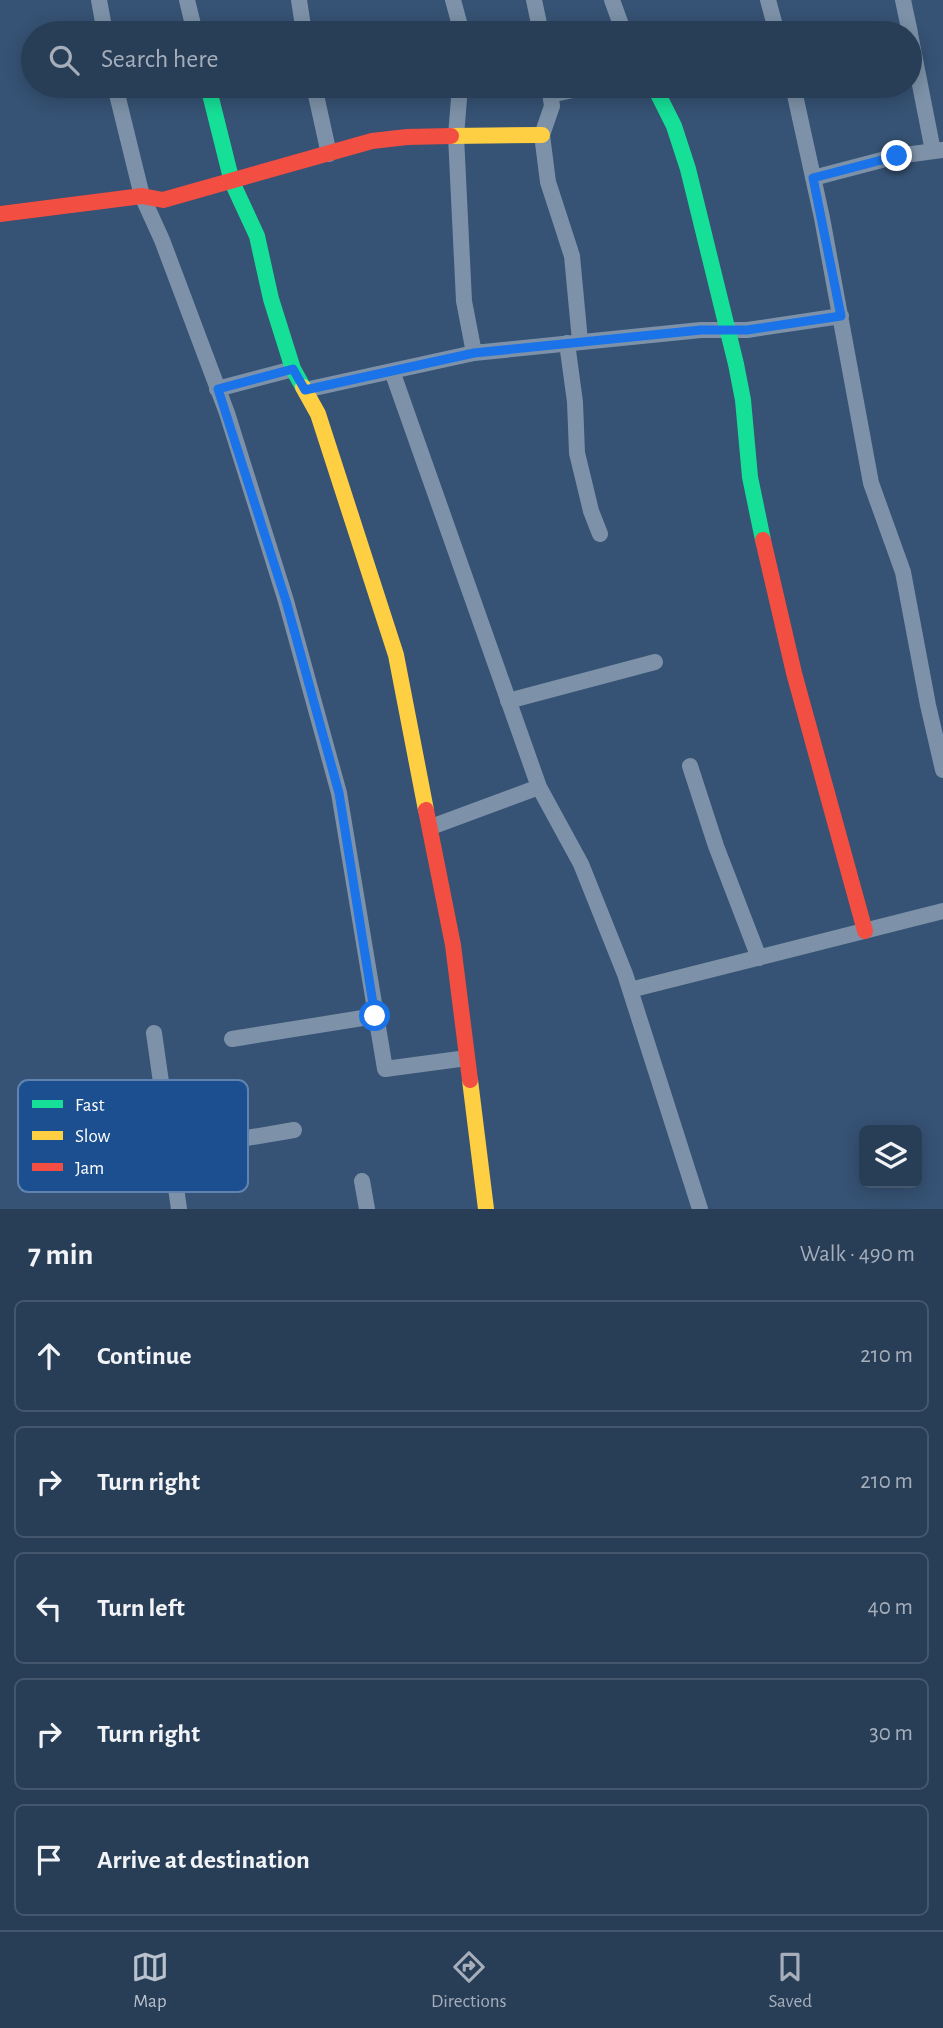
<!DOCTYPE html>
<meta charset="utf-8">
<style>
:root{--surface:#283e57;--page:#344961;--text:#f1f3f6;--muted:#a5aeba;--line:#44576d;--accent:#b9c2ce}
body{margin:0;font-family:"Alegreya Sans",sans-serif;background:var(--page);color:var(--text)}
.controls{position:absolute;right:21px;bottom:21px;display:grid;overflow:hidden;border-radius:10px;box-shadow:0 4px 18px #0003}
.controls button{width:63px;height:63px;display:grid;place-items:center;padding:0;border:0;border-bottom:2px solid var(--line);background:var(--surface);color:var(--text);font:35px sans-serif}
.stop{position:absolute;width:21px;height:21px;margin:-16px;border:5px solid #1a73e8;border-radius:50%;background:#fff}
.stop.end{background:#1a73e8;border-color:#fff;box-shadow:0 2px 7px #0008}
.list{margin:0;padding:0;list-style:none}
h2{display:flex;justify-content:space-between;align-items:center;height:91px;margin:0;padding:0 28px;font-size:30px}
h2 small{font-size:23px;font-weight:400;color:var(--muted)}
.list li{display:grid;grid-template-columns:46px 1fr auto;gap:21px;align-items:center;box-sizing:border-box;height:112px;margin:0 14px 14px;padding:0 14px;border:2px solid var(--line);border-radius:10px}
.list b{display:block;font-size:26px;white-space:nowrap}
.list em{font-size:23px;font-style:normal;color:var(--muted)}
.icon{flex:none;width:38px;height:38px;fill:none;stroke:currentColor;stroke-width:2;stroke-linecap:round;stroke-linejoin:round}
.map{position:relative;flex:none;width:943px;height:1209px;overflow:hidden}
.search{position:absolute;background:var(--surface);box-shadow:0 4px 18px #0003;left:21px;right:21px;top:21px;height:77px;display:flex;align-items:center;gap:18px;box-sizing:border-box;padding:0 24px;border-radius:38px;color:var(--muted);font-size:26px}
.sheet{height:721px;background:var(--surface)}
nav{display:flex;justify-content:space-around;align-items:center;box-sizing:border-box;height:98px;border-top:2px solid var(--line);background:var(--surface);font-size:19px;color:var(--muted)}
nav a{display:grid;justify-items:center;gap:4px}
nav .on{color:var(--accent)}
.map>svg:first-child{display:block}
.lines{fill:none;stroke-linecap:round;stroke-linejoin:round}
.street{stroke:#7d92a8;stroke-width:16}
.fast{stroke:#16e098;stroke-width:16}
.slow{stroke:#ffcf43;stroke-width:16}
.jam{stroke:#f24e42;stroke-width:16}
.route{stroke:#1a73e8;stroke-width:9}
.key{fill:#1b4f8f;stroke:#5f84b1;stroke-width:2}
.key-label{font-size:19px;fill:#fff}
</style>
<div class="map">
<svg width="943" height="1209" viewBox="0 0 943 1209">
<rect width="100%" height="100%" fill="#365274"/>
<g class="lines">
<!-- street -->
<path class="street" d="M 99,0 L 105,33
M 187,0 L 195,33
M 299,0 L 304,33
M 453,0 L 459,22 L 460,33
M 534,0 L 541,33
M 612,0 L 624,33
M 768,0 L 777,33
M 903,0 L 910,33
M 910,34 L 933,151
M 115,86 L 142,196 L 162,240 L 227,413 L 286,601 L 339,793 L 385,1069 L 467,1058
M 314,86 L 329,154
M 460,86 L 456,136 L 464,301 L 474,353
M 549,86 L 552,106 L 542,135 L 548,182 L 572,256 L 580,341
M 793,86 L 822,218 L 871,483 L 903,572 L 928,705 L 943,770
M 550,95 L 591,86
M 813,178 L 897,156 L 943,150
M 567,343 L 575,402 L 577,453 L 591,511 L 600,534
M 392,371 L 539,787 L 581,864 L 625,974 L 700,1209
M 217,389 L 293,369
M 305,390 L 474,353 L 701,330 L 747,330 L 841,316
M 508,701 L 655,662
M 690,766 L 716,846 L 759,958
M 431,827 L 539,787
M 630,990 L 943,911
M 154,1033 L 179,1209
M 232,1039 L 375,1016
M 170,1151 L 294,1130
M 362,1181 L 367,1209"/>
<!-- fast -->
<path class="fast" d="M 208,86 L 232,182 L 257,236 L 271,299 L 293,369 L 303,387
M 654,86 L 674,126 L 688,169 L 736,364 L 743,400 L 750,477 L 763,540"/>
<!-- slow -->
<path class="slow" d="M 451,136 L 542,135
M 303,387 L 318,414 L 396,655 L 426,810
M 470,1080 L 486,1209"/>
<!-- jam -->
<path class="jam" d="M 0,214 L 142,196 L 163,200 L 372,141 L 407,137 L 451,136
M 763,540 L 794,673 L 865,931
M 426,810 L 453,945 L 470,1080"/>
</g>
<g class="lines">
<!-- route -->
<path class="route" d="M 375,1016 L 339,793 L 286,601 L 218,389 L 293,369 L 305,390 L 474,353 L 701,330 L 747,330 L 841,316 L 813,178 L 897,156"/>
</g>
<!-- legend -->
<rect x="18" y="1080" width="230" height="112" rx="10" class="key"/>
<rect x="32" y="1100" width="31" height="8" fill="#16e098"/>
<rect x="32" y="1131" width="31" height="9" fill="#ffcf43"/>
<rect x="32" y="1163" width="31" height="8" fill="#f24e42"/>
<g class="key-label">
<text x="75" y="1111">Fast</text>
<text x="75" y="1142">Slow</text>
<text x="75" y="1174">Jam</text>
</g>
</svg>
<div class="controls">
<button><svg class="icon" aria-label="layers" viewBox="0 0 24 24"><path d="M12 4l9 5-9 5-9-5zM3 14l9 5 9-5"/></svg></button>
</div>
<div class="stop" style="left:375px;top:1016px"></div>
<div class="stop end" style="left:897px;top:156px"></div>
<div class="search"><svg class="icon" aria-label="search" viewBox="0 0 24 24"><circle cx="10" cy="10" r="6"/><path d="M15 15l6 6"/></svg>Search here</div>
</div>
<section class="sheet">
<h2>7 min<small>Walk · 490 m</small></h2>
<ul class="list">
<li><svg class="icon" aria-label="ahead" viewBox="0 0 24 24"><path d="M12 20V5M6 11l6-6 6 6"/></svg><div><b>Continue</b></div><em>210 m</em></li>
<li><svg class="icon" aria-label="right" viewBox="0 0 24 24"><path d="M7 20v-9h11M14 6l5 5-5 5"/></svg><div><b>Turn right</b></div><em>210 m</em></li>
<li><svg class="icon" aria-label="left" viewBox="0 0 24 24"><path d="M17 20v-9H6M10 6l-5 5 5 5"/></svg><div><b>Turn left</b></div><em>40 m</em></li>
<li><svg class="icon" aria-label="right" viewBox="0 0 24 24"><path d="M7 20v-9h11M14 6l5 5-5 5"/></svg><div><b>Turn right</b></div><em>30 m</em></li>
<li><svg class="icon" aria-label="arrive" viewBox="0 0 24 24"><path d="M6 21V4h12l-3 4 3 4H6"/></svg><div><b>Arrive at destination</b></div></li>
</ul>
</section>
<nav>
<a class="on"><svg class="icon" aria-label="map" viewBox="0 0 24 24"><path d="M3 6l6-2 6 2 6-2v14l-6 2-6-2-6 2zM9 4v14M15 6v14"/></svg>Map</a>
<a><svg class="icon" aria-label="directions" viewBox="0 0 24 24"><path d="M12 3l9 9-9 9-9-9zM9 14v-3h6M13 9l2 2-2 2"/></svg>Directions</a>
<a><svg class="icon" aria-label="saved" viewBox="0 0 24 24"><path d="M7 4h10v16l-5-4-5 4z"/></svg>Saved</a>
</nav>
